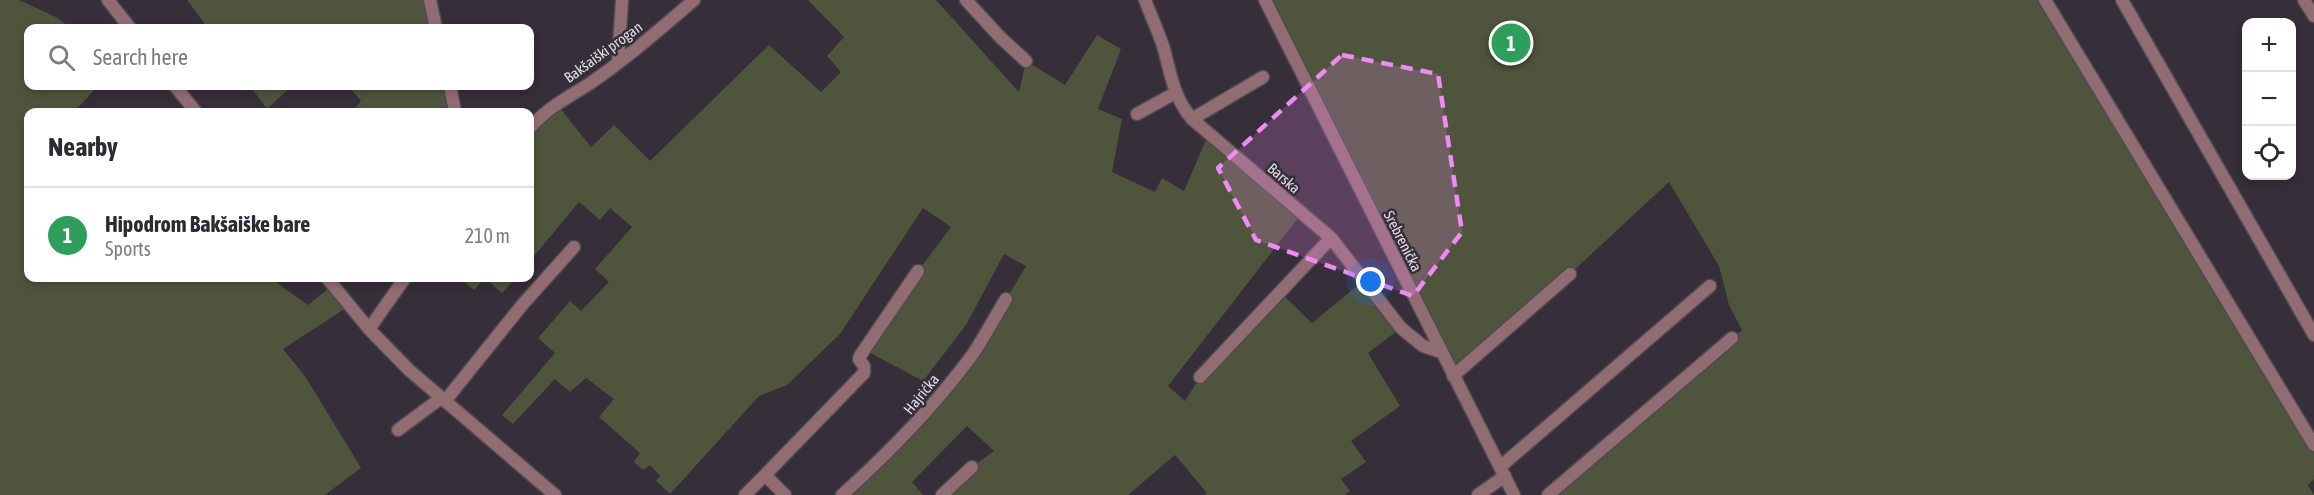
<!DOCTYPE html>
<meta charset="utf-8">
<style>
:root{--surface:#fff;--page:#f2f2f3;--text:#2b2b33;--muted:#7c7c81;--line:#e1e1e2;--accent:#84568a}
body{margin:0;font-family:"Asap Condensed",sans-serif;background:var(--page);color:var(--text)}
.controls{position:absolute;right:18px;top:18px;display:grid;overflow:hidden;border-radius:12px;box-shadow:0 3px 9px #0003}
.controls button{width:54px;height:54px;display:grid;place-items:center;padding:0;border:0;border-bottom:2px solid var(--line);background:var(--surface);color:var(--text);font:30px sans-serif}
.you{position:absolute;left:1371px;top:282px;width:21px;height:21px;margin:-15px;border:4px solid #fff;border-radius:50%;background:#1a73e8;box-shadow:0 0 0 9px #1a73e833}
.badge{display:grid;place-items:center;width:39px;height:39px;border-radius:50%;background:var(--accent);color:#fff;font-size:20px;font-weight:700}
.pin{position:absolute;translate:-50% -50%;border:3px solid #fff;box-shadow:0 2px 6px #0006}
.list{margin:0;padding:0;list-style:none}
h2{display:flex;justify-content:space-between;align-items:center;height:78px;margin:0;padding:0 24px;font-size:26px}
h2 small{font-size:20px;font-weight:400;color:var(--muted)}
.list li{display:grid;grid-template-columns:39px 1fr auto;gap:18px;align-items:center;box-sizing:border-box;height:96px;padding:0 24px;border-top:2px solid var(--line)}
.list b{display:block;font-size:22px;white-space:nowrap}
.list p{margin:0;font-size:20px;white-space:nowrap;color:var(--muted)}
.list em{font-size:20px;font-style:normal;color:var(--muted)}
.icon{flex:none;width:33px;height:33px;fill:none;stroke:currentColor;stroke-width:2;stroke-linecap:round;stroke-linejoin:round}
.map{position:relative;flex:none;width:2314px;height:495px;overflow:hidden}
.search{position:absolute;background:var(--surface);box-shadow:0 3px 9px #0003;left:24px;top:24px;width:510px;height:66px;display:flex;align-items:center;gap:15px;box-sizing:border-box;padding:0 21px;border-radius:12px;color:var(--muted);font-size:22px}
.panel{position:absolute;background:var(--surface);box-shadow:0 3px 9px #0003;left:24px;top:108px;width:510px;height:174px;border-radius:12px}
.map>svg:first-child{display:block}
.green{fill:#4f543c}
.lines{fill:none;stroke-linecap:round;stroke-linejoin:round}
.minor-casing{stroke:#514a53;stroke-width:15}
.minor{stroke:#926c73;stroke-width:12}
.marked{fill:#f08bf5;fill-opacity:0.2;stroke:#f08bf5;stroke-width:4.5;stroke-dasharray:12 8;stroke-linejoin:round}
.labels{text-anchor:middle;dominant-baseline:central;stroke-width:5;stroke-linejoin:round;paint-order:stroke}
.street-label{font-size:15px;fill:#e1dce2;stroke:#362e38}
</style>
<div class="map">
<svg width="2314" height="495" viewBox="0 0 2314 495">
<rect width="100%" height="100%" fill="#362e38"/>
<!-- green -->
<path class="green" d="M 0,0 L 19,0 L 58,18 L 70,28 L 28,28 L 28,86 L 98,86 L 74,112 L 28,112 L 28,278 L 273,278 L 281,286 L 308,305 L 333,285 L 349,306 L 283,349 L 305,376 L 361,468 L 325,495 L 0,495 Z
M 187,0 L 430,0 L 436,28 L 208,28 Z
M 808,0 L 936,0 L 1019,92 L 1026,61 L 1065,85 L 1097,35 L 1121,49 L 1098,109 L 1122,119 L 1112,172 L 1155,192 L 1162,178 L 1184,191 L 1209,133 L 1302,213 L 1168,386 L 1185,401 L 1200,377 L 1280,292 L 1312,323 L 1363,281 L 1401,328 L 1368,353 L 1400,406 L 1351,441 L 1366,462 L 1341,479 L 1350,491 L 1345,495 L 1204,495 L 1207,493 L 1175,455 L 1128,495 L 942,495 L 972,467 L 994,451 L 967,426 L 912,482 L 923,495 L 842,495 L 974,353 L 1026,266 L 1004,254 L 966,325 L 923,381 L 865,350 L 918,271 L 951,227 L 923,208 L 840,334 L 787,385 L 759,396 L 670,494 L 656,481 L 660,476 L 650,465 L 643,470 L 634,462 L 640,453 L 599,417 L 614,399 L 586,378 L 570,392 L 555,379 L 513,424 L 502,415 L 555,353 L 538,338 L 570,301 L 581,311 L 609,282 L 595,269 L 632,227 L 610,208 L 600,220 L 579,202 L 530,261 L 530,128 L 556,103 L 591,147 L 614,125 L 650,161 L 769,45 L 821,92 L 841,72 L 827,56 L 844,37 Z
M 1265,0 L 2047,0 L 2314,447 L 2314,479 L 2308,485 L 2314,495 L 1548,495 L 1742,330 L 1729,305 L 1719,266 L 1669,182 L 1570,274 L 1453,376 Z
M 250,86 L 292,86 L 267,109 Z
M 348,86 L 450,86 L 453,106 L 448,112 L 352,112 L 361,101 Z
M 463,278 L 516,278 L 502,293 L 485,278 L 474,290 L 461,279 Z"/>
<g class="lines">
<defs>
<path id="minor" d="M 108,0 L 130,28
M 430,0 L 436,28
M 966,0 L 1000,37 L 1026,61
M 1145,0 C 1151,16 1159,33 1164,49 C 1171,76 1174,98 1192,119 L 1331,238 L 1401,328 L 1423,346 L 1441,352
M 1265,0 L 1514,495
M 2045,0 L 2314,445
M 2122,0 L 2314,335
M 2304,0 L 2314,16
M 618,62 L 622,0
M 175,86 L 196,112
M 450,86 L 455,112
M 1137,114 L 1175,93
M 1192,119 L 1263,77
M 530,128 C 547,108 567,98 589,84 C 626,59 660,29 694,0
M 327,278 L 369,329 L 409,370 L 555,495
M 369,329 L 405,278
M 1453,376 L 1570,274
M 1200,377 L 1331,238
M 445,401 L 523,304 L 574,247
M 398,430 L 441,398
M 1500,467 L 1710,286
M 765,475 L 864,373 L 864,366 L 859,359 L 860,356 L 918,271
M 745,495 L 765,475 L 785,495
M 842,495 C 891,451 934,407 973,354 C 985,336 995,317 1006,299
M 942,495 L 972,467
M 1478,495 L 1505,476
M 1548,495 L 1732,338"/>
</defs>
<!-- minor casing -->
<use href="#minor" class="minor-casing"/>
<!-- minor -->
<use href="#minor" class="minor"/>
</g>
<!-- marked area -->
<path class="marked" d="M 1342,55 L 1438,74 L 1462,232 L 1413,296 L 1256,240 L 1218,168 Z"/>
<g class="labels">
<!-- street labels -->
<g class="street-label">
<text transform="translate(603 52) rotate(-36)">Bakšaiški progan</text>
<text transform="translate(1284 178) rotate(41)">Barska</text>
<text transform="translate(1403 241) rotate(63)">Srebrenička</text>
<text transform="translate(921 394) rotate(-51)">Hajrićka</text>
</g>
</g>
</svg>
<div class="controls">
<button>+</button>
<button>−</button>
<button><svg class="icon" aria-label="locate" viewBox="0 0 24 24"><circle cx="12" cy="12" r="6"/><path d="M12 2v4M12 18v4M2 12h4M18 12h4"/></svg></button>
</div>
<div class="you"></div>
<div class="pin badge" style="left:1511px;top:43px;background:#2e9e5b">1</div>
<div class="search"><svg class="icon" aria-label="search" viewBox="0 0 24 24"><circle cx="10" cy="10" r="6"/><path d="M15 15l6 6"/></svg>Search here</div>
<section class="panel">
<h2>Nearby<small></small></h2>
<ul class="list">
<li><span class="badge" style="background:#2e9e5b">1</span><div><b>Hipodrom Bakšaiške bare</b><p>Sports</p></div><em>210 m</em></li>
</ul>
</section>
</div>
